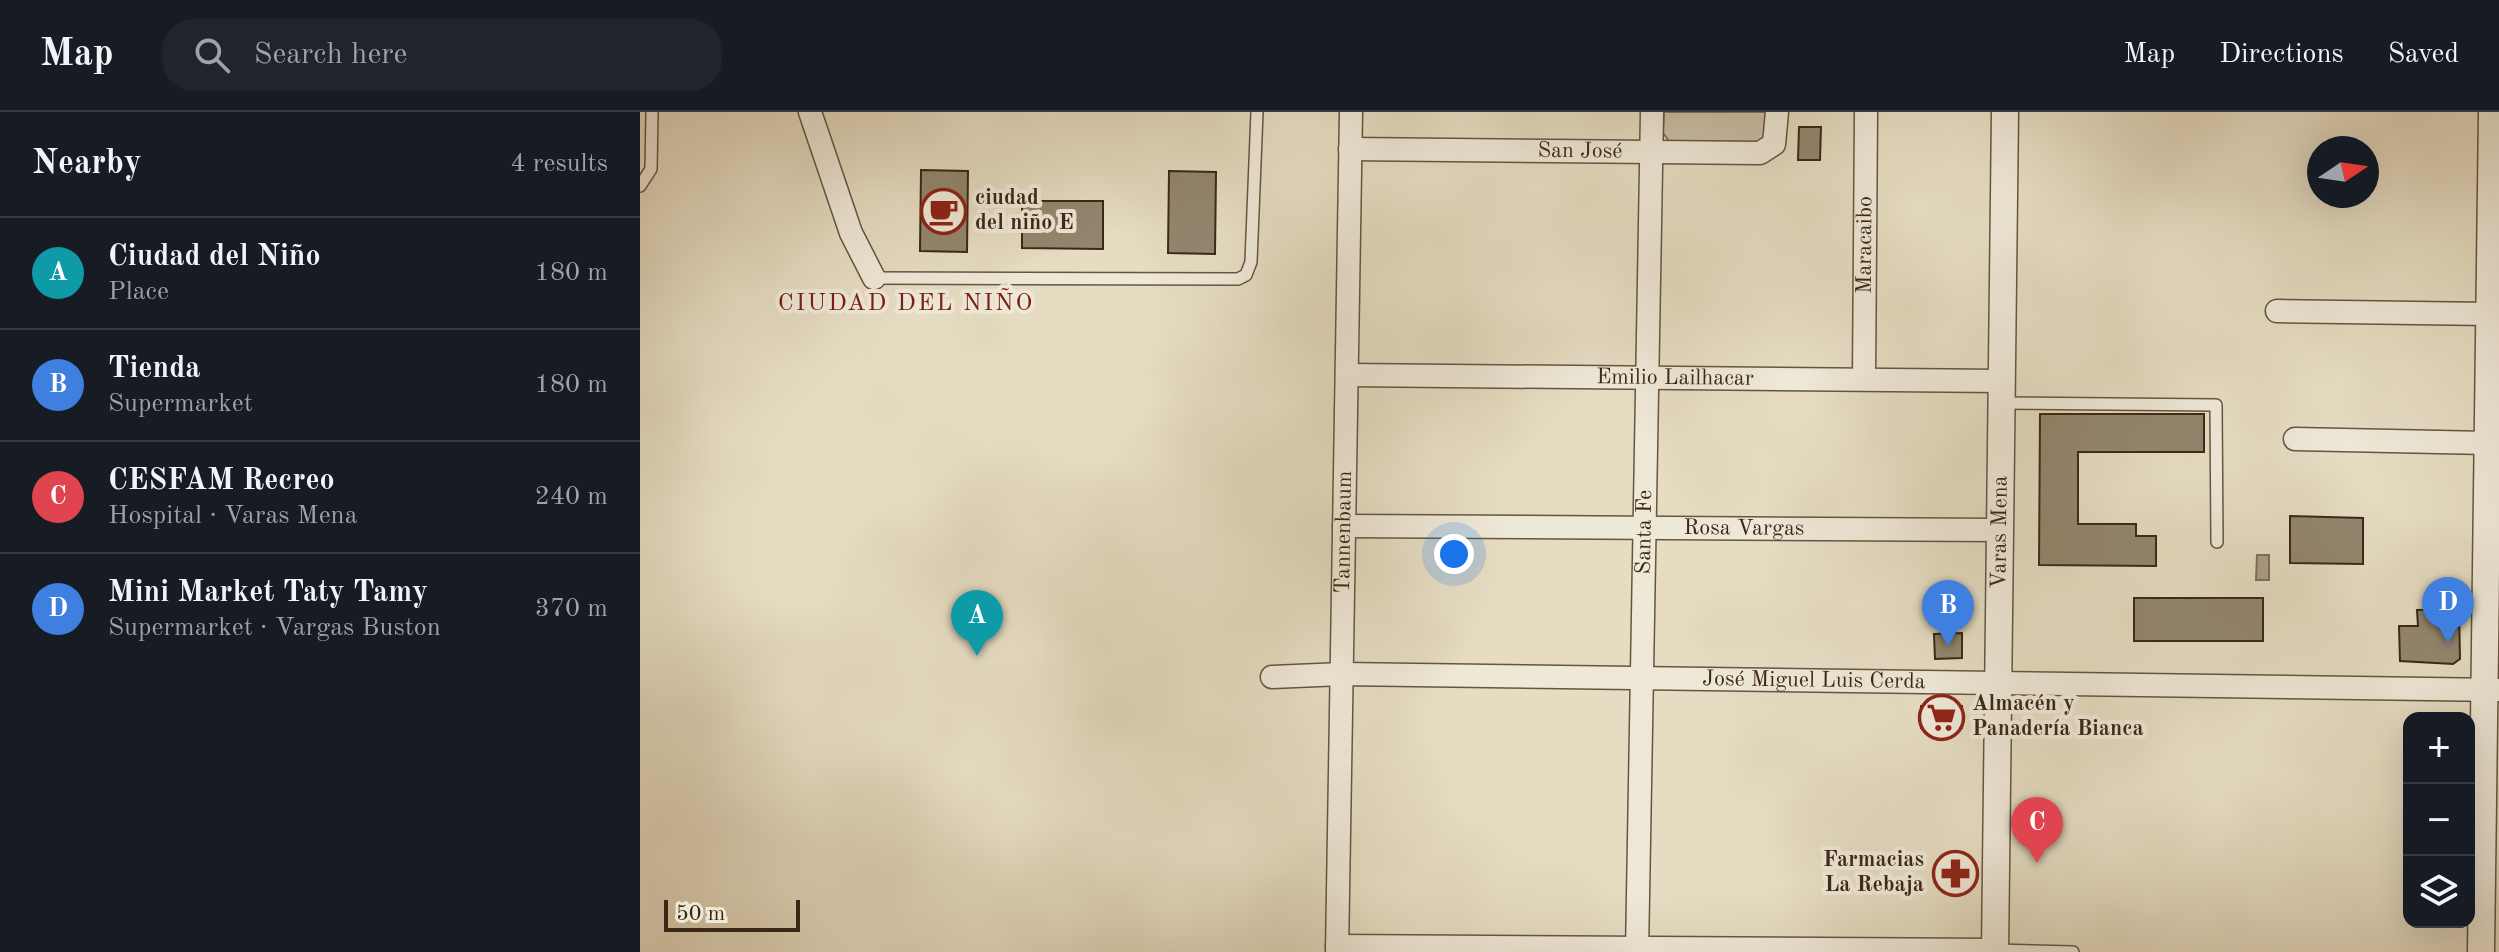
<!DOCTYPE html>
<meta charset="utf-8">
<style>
:root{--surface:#171b24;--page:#20242c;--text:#f1f3f6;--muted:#9ea1a6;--line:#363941;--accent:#ea580c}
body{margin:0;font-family:"Old Standard TT",serif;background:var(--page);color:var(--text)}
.controls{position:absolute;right:24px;bottom:24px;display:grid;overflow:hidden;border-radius:16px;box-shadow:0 8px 32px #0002}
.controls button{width:72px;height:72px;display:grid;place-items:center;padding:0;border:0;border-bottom:2px solid var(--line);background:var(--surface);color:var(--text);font:40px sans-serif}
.compass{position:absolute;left:1667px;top:24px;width:72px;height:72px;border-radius:50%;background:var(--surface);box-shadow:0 8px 32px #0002;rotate:77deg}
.scale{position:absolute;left:24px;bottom:20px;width:136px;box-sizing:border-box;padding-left:8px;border:4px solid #3a2816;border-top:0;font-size:22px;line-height:28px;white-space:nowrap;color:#3a2816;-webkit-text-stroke:6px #eee8d7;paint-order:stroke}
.you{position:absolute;left:814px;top:442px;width:28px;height:28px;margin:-20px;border:6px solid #fff;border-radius:50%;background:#1a73e8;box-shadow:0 0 0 12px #1a73e833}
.badge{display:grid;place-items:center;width:52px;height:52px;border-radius:50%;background:var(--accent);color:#fff;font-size:26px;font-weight:700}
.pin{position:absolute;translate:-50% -66px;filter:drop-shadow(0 2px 4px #0008)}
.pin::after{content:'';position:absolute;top:42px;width:28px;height:24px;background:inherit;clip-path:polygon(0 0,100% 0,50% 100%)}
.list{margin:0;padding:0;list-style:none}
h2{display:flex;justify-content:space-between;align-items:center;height:104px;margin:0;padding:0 32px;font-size:34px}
h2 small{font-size:26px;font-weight:400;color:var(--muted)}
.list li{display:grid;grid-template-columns:52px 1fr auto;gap:24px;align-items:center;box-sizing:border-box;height:112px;padding:0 32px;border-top:2px solid var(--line)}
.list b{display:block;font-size:30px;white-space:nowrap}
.list p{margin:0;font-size:26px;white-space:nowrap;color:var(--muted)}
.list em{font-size:26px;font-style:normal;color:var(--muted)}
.icon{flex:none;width:44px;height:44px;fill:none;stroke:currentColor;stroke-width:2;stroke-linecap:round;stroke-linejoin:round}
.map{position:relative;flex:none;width:1859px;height:840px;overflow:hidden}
header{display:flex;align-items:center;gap:48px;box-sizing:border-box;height:112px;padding:0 40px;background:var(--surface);border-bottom:2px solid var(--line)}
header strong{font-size:38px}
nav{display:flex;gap:44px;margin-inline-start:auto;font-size:28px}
.search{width:560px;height:72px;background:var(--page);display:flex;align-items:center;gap:20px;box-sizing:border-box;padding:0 28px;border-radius:32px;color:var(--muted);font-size:30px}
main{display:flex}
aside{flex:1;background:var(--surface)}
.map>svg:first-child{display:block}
.green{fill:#c8bda5;stroke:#81725e;stroke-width:2}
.water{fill:#ab9f88;stroke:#7e6f5a;stroke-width:2}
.building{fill:#93866f;stroke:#3a2816;stroke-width:2}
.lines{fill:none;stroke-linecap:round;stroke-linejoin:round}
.service-casing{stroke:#655541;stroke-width:14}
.minor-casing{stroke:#655541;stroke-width:25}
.tertiary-casing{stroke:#655541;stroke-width:29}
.service{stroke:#eee8d7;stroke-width:11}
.minor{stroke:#eee8d7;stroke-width:22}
.tertiary{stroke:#eee8d7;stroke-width:26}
.labels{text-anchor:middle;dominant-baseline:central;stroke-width:8;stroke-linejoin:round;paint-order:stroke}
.street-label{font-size:22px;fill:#3a2816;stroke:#eee8d7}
.poi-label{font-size:22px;font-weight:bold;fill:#3a2816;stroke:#eee8d7;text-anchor:start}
.neighbourhood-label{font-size:24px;letter-spacing:2px;fill:#7a1f14;stroke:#eee8d7}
</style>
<header>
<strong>Map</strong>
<div class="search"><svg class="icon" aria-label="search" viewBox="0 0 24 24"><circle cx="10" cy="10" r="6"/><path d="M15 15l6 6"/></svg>Search here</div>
<nav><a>Map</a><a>Directions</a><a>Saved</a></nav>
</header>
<main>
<aside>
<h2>Nearby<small>4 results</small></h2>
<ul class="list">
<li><span class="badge" style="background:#0f9aa8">A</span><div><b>Ciudad del Niño</b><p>Place</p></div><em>180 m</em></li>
<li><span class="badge" style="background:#3f7fe0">B</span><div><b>Tienda</b><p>Supermarket</p></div><em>180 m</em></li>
<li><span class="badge" style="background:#e0444e">C</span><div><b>CESFAM Recreo</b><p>Hospital · Varas Mena</p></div><em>240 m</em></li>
<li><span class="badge" style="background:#3f7fe0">D</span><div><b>Mini Market Taty Tamy</b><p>Supermarket · Vargas Buston</p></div><em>370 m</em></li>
</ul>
</aside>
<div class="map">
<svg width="1859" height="840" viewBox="0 0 1859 840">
<rect width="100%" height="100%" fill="#e5dcc2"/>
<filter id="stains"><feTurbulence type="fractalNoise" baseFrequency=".0025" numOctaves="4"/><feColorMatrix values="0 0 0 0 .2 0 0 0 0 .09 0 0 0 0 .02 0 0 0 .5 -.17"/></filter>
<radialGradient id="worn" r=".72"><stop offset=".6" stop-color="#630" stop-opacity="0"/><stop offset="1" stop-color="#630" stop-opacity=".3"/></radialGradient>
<!-- green -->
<path class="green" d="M 1024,0 L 1129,0 L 1127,21 L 1120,30 L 1029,29 L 1023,21 Z"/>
<!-- water -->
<path class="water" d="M 1617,443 L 1629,443 L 1629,468 L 1616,468 Z"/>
<!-- building -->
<path class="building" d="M 1159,15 L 1181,15 L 1180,48 L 1158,48 Z
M 281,58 L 328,59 L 327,140 L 280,139 Z
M 529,59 L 576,60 L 575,142 L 528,141 Z
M 382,89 L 463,89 L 463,137 L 382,136 Z
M 1400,302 L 1564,302 L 1564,340 L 1438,340 L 1438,412 L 1496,412 L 1496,424 L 1516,424 L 1516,454 L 1399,453 Z
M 1650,404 L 1723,406 L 1723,452 L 1650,451 Z
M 1494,486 L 1623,486 L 1623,529 L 1494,529 Z
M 1819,497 L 1820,547 L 1813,552 L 1760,549 L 1759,514 L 1778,514 L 1777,498 Z
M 1322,521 L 1322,546 L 1295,547 L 1294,522 Z
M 1281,594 L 1322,594 L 1322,616 L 1281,616 Z
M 1301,749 L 1330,749 L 1329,773 L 1300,773 Z"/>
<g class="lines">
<defs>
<path id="service" d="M 0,74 L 11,57 L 12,0
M 234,166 L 598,167 L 606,163 L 611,150 L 617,0
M 1361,291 L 1576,293 L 1577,430
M 1355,838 L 1433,840"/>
<g id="minor">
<path d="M 170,0 L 211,121 L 234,166"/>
<path id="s1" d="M 710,37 L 1120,41 L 1134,32 L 1137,0"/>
<path d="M 1637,199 L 1849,202"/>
<path id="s2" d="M 707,263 L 1362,269"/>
<path id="s3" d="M 1224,267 L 1226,0"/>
<path d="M 1655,327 L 1847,331"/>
<path id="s4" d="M 704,414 L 1360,418"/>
<path id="s5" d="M 632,565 L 702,562 L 1859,578"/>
<path d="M 697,834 L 1355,838"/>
<path id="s6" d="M 697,840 L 711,0"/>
<path id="s7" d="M 997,840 L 1012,0"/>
</g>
<g id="tertiary">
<path id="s8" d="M 1355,840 L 1365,0"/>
<path d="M 1841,840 L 1852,0"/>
</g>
</defs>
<!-- service casing -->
<use href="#service" class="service-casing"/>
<!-- minor casing -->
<use href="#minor" class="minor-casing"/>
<!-- tertiary casing -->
<use href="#tertiary" class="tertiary-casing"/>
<!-- service -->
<use href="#service" class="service"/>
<!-- minor -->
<use href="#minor" class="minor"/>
<!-- tertiary -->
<use href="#tertiary" class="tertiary"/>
</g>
<!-- icons -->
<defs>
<symbol id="cafe-ring" viewBox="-11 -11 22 22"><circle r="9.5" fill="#eee8d7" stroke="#8f2418" stroke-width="1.5"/><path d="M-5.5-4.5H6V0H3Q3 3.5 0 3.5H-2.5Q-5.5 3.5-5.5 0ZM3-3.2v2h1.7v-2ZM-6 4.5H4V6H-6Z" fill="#8f2418"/></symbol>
<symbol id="supermarket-ring" viewBox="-11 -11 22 22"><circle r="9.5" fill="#eee8d7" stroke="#8f2418" stroke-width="1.5"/><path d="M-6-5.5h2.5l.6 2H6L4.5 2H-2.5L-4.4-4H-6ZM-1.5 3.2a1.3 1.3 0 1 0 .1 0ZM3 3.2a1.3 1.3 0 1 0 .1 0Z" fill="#8f2418"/></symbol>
<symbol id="pharmacy-ring" viewBox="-11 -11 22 22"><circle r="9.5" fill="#eee8d7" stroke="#8f2418" stroke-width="1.5"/><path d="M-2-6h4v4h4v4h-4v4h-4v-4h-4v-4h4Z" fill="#8f2418"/></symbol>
</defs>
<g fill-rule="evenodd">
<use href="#cafe-ring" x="278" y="74" width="51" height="51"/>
<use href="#supermarket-ring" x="1276" y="580" width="51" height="51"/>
<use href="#pharmacy-ring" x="1290" y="736" width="51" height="51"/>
</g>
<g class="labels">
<!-- street labels -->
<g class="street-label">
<text stroke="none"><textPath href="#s1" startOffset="230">San José</textPath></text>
<text stroke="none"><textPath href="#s3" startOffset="134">Maracaibo</textPath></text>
<text stroke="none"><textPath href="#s2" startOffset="328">Emilio Lailhacar</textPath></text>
<text stroke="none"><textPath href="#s4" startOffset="400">Rosa Vargas</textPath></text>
<text stroke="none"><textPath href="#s6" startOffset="420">Tannenbaum</textPath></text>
<text stroke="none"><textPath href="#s7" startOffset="420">Santa Fe</textPath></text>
<text stroke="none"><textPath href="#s8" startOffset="420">Varas Mena</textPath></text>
<text stroke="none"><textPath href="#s5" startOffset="542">José Miguel Luis Cerda</textPath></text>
</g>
<!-- poi labels -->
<g class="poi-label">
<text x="335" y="86">ciudad<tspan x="335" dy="25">del niño E</tspan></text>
<text x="1332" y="592">Almacén y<tspan x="1332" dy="25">Panadería Bianca</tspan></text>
<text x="1284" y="748" text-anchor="end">Farmacias<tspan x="1284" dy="25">La Rebaja</tspan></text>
</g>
<!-- neighbourhood labels -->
<g class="neighbourhood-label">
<text x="266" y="192">CIUDAD DEL NIÑO</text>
</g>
</g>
<rect width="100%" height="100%" filter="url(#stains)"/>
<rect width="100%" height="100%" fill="url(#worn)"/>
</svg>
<div class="controls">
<button>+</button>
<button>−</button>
<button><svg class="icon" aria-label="layers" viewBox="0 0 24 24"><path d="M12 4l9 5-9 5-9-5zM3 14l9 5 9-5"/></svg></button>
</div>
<svg class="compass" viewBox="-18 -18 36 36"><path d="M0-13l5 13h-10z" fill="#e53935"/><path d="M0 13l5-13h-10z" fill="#9ea1a6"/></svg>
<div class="scale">50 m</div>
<div class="you"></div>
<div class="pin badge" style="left:337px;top:544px;background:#0f9aa8">A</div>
<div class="pin badge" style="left:1308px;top:534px;background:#3f7fe0">B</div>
<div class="pin badge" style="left:1397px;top:751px;background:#e0444e">C</div>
<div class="pin badge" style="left:1808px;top:531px;background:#3f7fe0">D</div>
</div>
</main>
